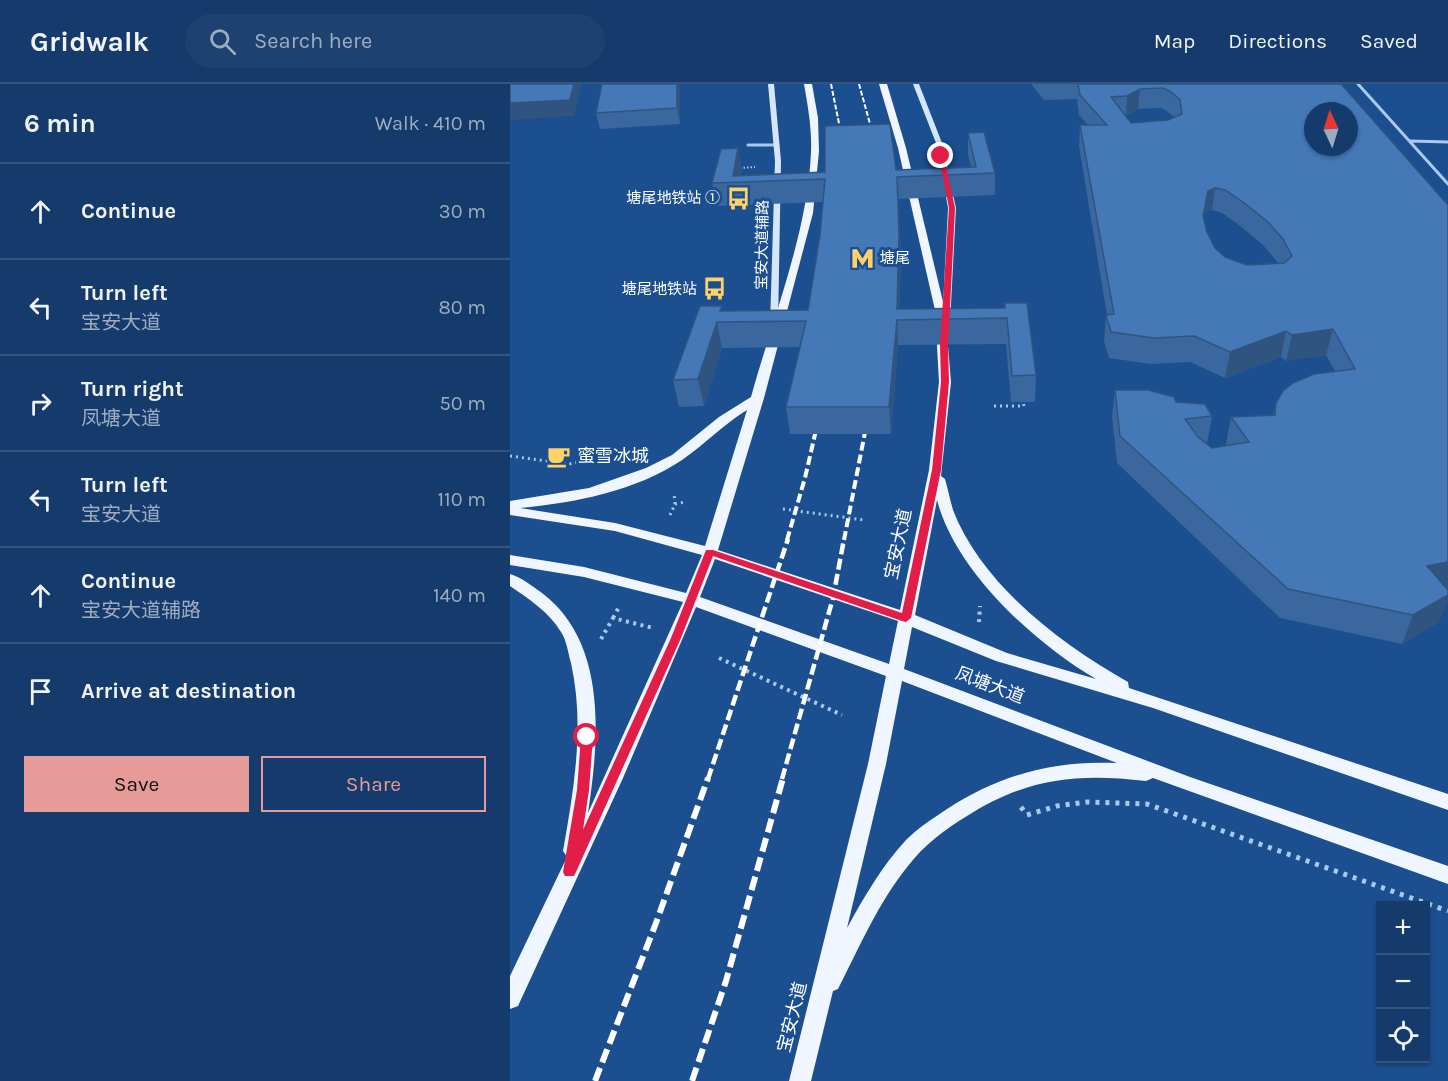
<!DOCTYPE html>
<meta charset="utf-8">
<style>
:root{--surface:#143b6b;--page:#1d4271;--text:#f1f3f6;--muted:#9dadc1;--line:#33557e;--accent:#e69b98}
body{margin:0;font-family:Karla,"Noto Sans SC",sans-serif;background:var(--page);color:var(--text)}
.controls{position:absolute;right:18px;bottom:18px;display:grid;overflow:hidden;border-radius:0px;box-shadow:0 2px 4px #0004}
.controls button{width:54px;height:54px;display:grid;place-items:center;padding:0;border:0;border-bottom:2px solid var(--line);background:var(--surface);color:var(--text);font:30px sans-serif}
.compass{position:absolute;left:794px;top:18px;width:54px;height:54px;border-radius:50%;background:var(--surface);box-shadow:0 2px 4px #0004;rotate:356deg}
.stop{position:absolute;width:18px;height:18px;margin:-14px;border:4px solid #e11d48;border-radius:50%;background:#fff}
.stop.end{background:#e11d48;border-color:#fff;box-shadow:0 2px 6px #0008}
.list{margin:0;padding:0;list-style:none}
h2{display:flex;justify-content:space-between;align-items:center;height:78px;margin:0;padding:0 24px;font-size:26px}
h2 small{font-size:20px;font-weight:400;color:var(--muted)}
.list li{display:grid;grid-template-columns:39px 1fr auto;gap:18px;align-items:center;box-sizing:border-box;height:96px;padding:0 24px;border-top:2px solid var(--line)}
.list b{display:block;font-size:22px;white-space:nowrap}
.list p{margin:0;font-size:20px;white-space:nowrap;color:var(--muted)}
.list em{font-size:20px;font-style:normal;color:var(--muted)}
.actions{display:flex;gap:12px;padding:18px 24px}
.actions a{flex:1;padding:14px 0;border:2px solid var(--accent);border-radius:0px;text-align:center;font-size:21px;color:var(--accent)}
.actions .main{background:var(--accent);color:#111}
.icon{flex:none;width:33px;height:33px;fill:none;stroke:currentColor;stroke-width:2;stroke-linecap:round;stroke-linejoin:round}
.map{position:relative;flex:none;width:938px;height:997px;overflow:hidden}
header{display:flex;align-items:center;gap:36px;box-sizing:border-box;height:84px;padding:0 30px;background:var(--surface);border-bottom:2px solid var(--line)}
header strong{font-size:28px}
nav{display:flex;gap:33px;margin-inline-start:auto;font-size:21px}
.search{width:420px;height:54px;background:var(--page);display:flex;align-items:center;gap:15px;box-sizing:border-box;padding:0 21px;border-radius:33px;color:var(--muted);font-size:22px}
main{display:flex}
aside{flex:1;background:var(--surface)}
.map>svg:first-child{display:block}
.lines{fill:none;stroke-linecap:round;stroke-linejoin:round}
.path-far3{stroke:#a9c9ee;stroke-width:2;stroke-dasharray:1.5 2;stroke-linecap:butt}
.path-far2{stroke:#a9c9ee;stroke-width:3;stroke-dasharray:2 4;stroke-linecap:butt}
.path-far1{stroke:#a9c9ee;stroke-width:4;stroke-dasharray:3 4.5;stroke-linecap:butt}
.path{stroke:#a9c9ee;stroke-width:5;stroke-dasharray:4 6;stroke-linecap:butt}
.street{stroke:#a9c9ee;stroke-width:3}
.secondary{fill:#d6e6fa;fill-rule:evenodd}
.primary{fill:#f0f6ff;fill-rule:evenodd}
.rail-far3{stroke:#fff;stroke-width:2;stroke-dasharray:5 2;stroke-linecap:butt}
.rail-far2{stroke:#fff;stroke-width:4;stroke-dasharray:9 4;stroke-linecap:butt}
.rail-far1{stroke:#fff;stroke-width:4.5;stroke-dasharray:11 4.5;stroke-linecap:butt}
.rail{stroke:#fff;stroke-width:6;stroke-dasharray:14 6;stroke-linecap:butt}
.wall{fill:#3a679d;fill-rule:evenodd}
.shaded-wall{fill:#305480}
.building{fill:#4478b7;stroke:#305480;stroke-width:1.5;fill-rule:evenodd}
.route{fill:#e11d48}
.labels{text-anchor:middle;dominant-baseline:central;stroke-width:6;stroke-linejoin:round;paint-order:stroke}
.far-poi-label{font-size:15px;fill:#fff;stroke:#1b4f8f;text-anchor:end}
.far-street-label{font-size:15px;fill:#fff;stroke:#1b4f8f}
.poi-label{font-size:18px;fill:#fff;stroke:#1b4f8f;text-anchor:start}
.street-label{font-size:18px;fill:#fff;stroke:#1b4f8f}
</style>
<header>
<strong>Gridwalk</strong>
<div class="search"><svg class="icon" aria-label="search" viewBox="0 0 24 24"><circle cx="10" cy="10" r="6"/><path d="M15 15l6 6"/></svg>Search here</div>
<nav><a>Map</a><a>Directions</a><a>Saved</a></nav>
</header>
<main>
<aside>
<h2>6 min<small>Walk · 410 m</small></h2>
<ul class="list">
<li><svg class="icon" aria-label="ahead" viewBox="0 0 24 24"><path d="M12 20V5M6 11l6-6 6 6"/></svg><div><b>Continue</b></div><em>30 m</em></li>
<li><svg class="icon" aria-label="left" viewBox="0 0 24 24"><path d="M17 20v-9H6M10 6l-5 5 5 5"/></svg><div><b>Turn left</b><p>宝安大道</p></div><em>80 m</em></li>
<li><svg class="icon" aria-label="right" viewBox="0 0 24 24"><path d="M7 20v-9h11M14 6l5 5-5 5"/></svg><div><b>Turn right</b><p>凤塘大道</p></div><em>50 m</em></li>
<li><svg class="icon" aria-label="left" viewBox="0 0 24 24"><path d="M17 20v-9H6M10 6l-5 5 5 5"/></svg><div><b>Turn left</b><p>宝安大道</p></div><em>110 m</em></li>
<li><svg class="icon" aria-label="ahead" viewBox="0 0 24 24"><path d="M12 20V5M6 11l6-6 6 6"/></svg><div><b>Continue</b><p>宝安大道辅路</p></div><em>140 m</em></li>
<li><svg class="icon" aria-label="arrive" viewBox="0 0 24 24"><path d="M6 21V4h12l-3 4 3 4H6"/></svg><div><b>Arrive at destination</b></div></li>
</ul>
<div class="actions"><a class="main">Save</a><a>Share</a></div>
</aside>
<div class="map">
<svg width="938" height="997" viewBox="0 0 938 997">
<rect width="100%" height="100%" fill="#1b4f8f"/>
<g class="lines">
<!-- path-far3 -->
<path class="path-far3" d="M 230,84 L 245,83"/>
<!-- path-far2 -->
<path class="path-far2" d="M 484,322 L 514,322 L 513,318
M 0,372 L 59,380 L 132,365
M 165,420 L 175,418
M 273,425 L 354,436
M 160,431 L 165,420 L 164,409"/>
<!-- path-far1 -->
<path class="path-far1" d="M 103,534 L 109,523
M 469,538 L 470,522
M 91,555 L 103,534 L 143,544
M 209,574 L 332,631"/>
<!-- path -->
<path class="path" d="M 511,723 L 517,731 L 547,722 L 577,718 L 637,720 L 938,827"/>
<!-- street -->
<path class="street" d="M 848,0 L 938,100
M 900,57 L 938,58
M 238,61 L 267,61"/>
<!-- secondary -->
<path class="secondary" d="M 258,0 L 264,0 L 271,77 L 268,241 L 264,244 L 260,241 L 265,77 Z
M 403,0 L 409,0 L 432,59 L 446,124 L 440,240 L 436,243 L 432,240 L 438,124 L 426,59 Z"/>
<!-- primary -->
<path class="primary" d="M 294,0 L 302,0 L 308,34 L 309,67 L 303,129 L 254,314 L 208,466 L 390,526 L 419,386 L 429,298 L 425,226 L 388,64 L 369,0 L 377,0 L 396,64 L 435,226 L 441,298 L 431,392 L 435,395 C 438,405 440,416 443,426 C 472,501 551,560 618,598 L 619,604 L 938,710 L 938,726 L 643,624 L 486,577 L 402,543 L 394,585 L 680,693 L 938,782 L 938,800 L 643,694 L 636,697 C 567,689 517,694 457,732 C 434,746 414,761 398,782 C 368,819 349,864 328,905 L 323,907 L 301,997 L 279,997 L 358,680 L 376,592 L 186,523 L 113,694 L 8,922 L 0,925 L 0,892 L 57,773 L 53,767 C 64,704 75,642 61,579 C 58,569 57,557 51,548 C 39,528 19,515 0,502 L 0,490 C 11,493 22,502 32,509 C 98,559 89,656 78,729 L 173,518 L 74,493 L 0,481 L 0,471 L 74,483 L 176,509 L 192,471 L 105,447 L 0,431 L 0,417 L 79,404 L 136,384 L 162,371 L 209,333 L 241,313 C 262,236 298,148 301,68 C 302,45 298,23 294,0 ZM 237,326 L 195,462 L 105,439 L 10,424 C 64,419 126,407 172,376 C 195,360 214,340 237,326 ZM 427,416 C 445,486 524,559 586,595 L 497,569 L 405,531 ZM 205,475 L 388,537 L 379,580 L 190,513 ZM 392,597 L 607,679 C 544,676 489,691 437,725 C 422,735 408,744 396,756 C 372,782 354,813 337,844 L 376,680 Z"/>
<!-- rail-far3 -->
<path class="rail-far3" d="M 321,0 L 333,59
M 349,0 L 365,58"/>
<!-- rail-far2 -->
<path class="rail-far2" d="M 277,456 L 295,394 L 309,333
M 334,456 L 358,333"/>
<!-- rail-far1 -->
<path class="rail-far1" d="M 198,695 L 278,455
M 272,695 L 323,514 L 334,455"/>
<!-- rail -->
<path class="rail" d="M 85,997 L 146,839 L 198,694
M 182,997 L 216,897 L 273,694"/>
</g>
<!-- wall -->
<path class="wall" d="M 92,0 L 170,0 L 170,40 L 90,45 L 86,29 Z
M 521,0 L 831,0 L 937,505 L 929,538 L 892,560 L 770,534 L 607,379 L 602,333 L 605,306 L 666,318 L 702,332 L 697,360 L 702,364 L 717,362 L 716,360 L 721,333 L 763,331 L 766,319 L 825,287 L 816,271 L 776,277 L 771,273 L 715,294 L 680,278 L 641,280 L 599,274 L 594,257 L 596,231 L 597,231 L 569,62 L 570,41 L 578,41 L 569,31 L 567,15 L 534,16 ZM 651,24 L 658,28 L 664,33 L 658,36 L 621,39 L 616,32 L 628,25 ZM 702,126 L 712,129 L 729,141 L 753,161 L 768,179 L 737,181 L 715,173 L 705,164 L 697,148 L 694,133 L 694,129 Z
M 458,49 L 485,89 L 485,111 L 388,115 L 391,173 L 389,225 L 495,224 L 526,291 L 525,318 L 501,318 L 496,260 L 388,261 L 381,350 L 280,350 L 276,323 L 290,263 L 212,264 L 194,322 L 169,323 L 163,296 L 213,227 L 298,226 L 310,151 L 313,118 L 206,122 L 202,99 L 228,64 L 232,86 L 231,91 L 461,83 L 458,70 Z"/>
<!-- shaded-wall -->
<path class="shaded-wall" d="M 64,0 L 72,0 L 64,32 L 0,36 L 0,19 Z
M 167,0 L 170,0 L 170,40 L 167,24 Z
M 630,5 L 628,25 L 616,32 L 617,12 Z
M 228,64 L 232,86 L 229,98 L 223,92 Z
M 387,93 L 391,173 L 389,236 L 387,225 Z
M 705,104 L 702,126 L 694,129 L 690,155 L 698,107 Z
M 387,236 L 388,261 L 381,350 L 379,323 Z
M 207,238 L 212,264 L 194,322 L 188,295 Z
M 823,245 L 816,271 L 776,277 L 782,251 Z
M 776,247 L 771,273 L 715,294 L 720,268 Z
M 938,478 L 938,505 L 906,511 L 917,482 Z
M 938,511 L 938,517 L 929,538 L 892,560 L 903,531 Z"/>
<!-- building -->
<path class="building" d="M 0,0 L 64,0 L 60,16 L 0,19 Z
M 92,0 L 167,0 L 167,24 L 86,29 Z
M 568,0 L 831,0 L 938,121 L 938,478 L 917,482 L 938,506 L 938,511 L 903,531 L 778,505 L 610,352 L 605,306 L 638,306 L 664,313 L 666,318 L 695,320 L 702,332 L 675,335 L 688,353 L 702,364 L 739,358 L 721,333 L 765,331 L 766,319 L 773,307 L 783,299 L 804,290 L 845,285 L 823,245 L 782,251 L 776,247 L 720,268 L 684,252 L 644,254 L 601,248 L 596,231 L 604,230 L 570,41 L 597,41 L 570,11 ZM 653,4 L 661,8 L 670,16 L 672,30 L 658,36 L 621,39 L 601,13 L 617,12 L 630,5 ZM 803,27 L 839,27 L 839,63 L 803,63 ZM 705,104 L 715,106 L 733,118 L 758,138 L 773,155 L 782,172 L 774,179 L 737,181 L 715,173 L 705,164 L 697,148 L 693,132 L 698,107 Z
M 380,40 L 386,86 L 466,83 L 458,49 L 474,48 L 485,89 L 387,93 L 389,149 L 387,225 L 495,224 L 495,219 L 517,219 L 526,291 L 502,292 L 497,234 L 387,236 L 379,323 L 276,323 L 296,237 L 207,238 L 188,295 L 163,296 L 190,222 L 212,222 L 210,227 L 298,226 L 310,151 L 315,95 L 202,99 L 211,65 L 228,64 L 223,92 L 315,88 L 315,42 Z"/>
<!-- route -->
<path class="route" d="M 431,70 L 434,72 L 445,124 L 438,262 L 439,298 L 431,386 L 401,534 L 396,538 L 392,537 L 203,472 L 171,554 L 66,788 L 64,792 L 55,792 L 53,788 L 67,706 L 71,653 L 77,649 L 83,653 L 79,706 L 73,746 L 161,554 L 196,466 L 203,466 L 392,529 L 422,386 L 431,298 L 430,262 L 439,124 L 429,72 Z"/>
<!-- icons -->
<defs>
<symbol id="bus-bare" viewBox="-9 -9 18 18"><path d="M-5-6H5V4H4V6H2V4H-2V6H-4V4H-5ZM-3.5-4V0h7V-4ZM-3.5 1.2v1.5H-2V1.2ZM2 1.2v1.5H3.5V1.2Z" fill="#ffd166" stroke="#1b4f8f" stroke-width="2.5" paint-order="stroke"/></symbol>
<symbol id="metro-bare" viewBox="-9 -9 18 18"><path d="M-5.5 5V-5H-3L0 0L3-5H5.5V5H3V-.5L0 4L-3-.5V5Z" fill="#ffd166" stroke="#1b4f8f" stroke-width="2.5" paint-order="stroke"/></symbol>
<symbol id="cafe-bare" viewBox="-9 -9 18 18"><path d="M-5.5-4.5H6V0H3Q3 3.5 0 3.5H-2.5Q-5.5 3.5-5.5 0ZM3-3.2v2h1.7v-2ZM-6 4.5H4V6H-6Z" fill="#ffd166" stroke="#1b4f8f" stroke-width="2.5" paint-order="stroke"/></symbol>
</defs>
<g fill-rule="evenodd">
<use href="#bus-bare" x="212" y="98" width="33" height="33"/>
<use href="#metro-bare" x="336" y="158" width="33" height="33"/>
<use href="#bus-bare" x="188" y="188" width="33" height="33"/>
<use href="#cafe-bare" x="32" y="356" width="33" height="33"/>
</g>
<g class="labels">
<!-- far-poi labels -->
<g class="far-poi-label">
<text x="210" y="114">塘尾地铁站 ①</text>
<text x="370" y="174" text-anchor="start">塘尾</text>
<text x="187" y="205">塘尾地铁站</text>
</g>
<!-- far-street labels -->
<g class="far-street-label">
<text transform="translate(252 161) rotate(-89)">宝安大道辅路</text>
</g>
<!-- poi labels -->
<g class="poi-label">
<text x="67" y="372">蜜雪冰城</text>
</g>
<!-- street labels -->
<g class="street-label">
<text transform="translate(388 460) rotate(-78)">宝安大道</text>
<text transform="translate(480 601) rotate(21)">凤塘大道</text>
<text transform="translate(282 933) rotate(-76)">宝安大道</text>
</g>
</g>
</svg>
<div class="controls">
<button>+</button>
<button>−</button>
<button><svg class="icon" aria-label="locate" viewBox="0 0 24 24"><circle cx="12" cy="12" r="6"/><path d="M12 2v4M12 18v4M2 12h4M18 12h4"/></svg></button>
</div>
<svg class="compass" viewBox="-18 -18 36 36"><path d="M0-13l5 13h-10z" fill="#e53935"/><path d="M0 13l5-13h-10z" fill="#9dadc1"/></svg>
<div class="stop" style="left:77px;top:653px"></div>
<div class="stop end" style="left:431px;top:72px"></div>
</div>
</main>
